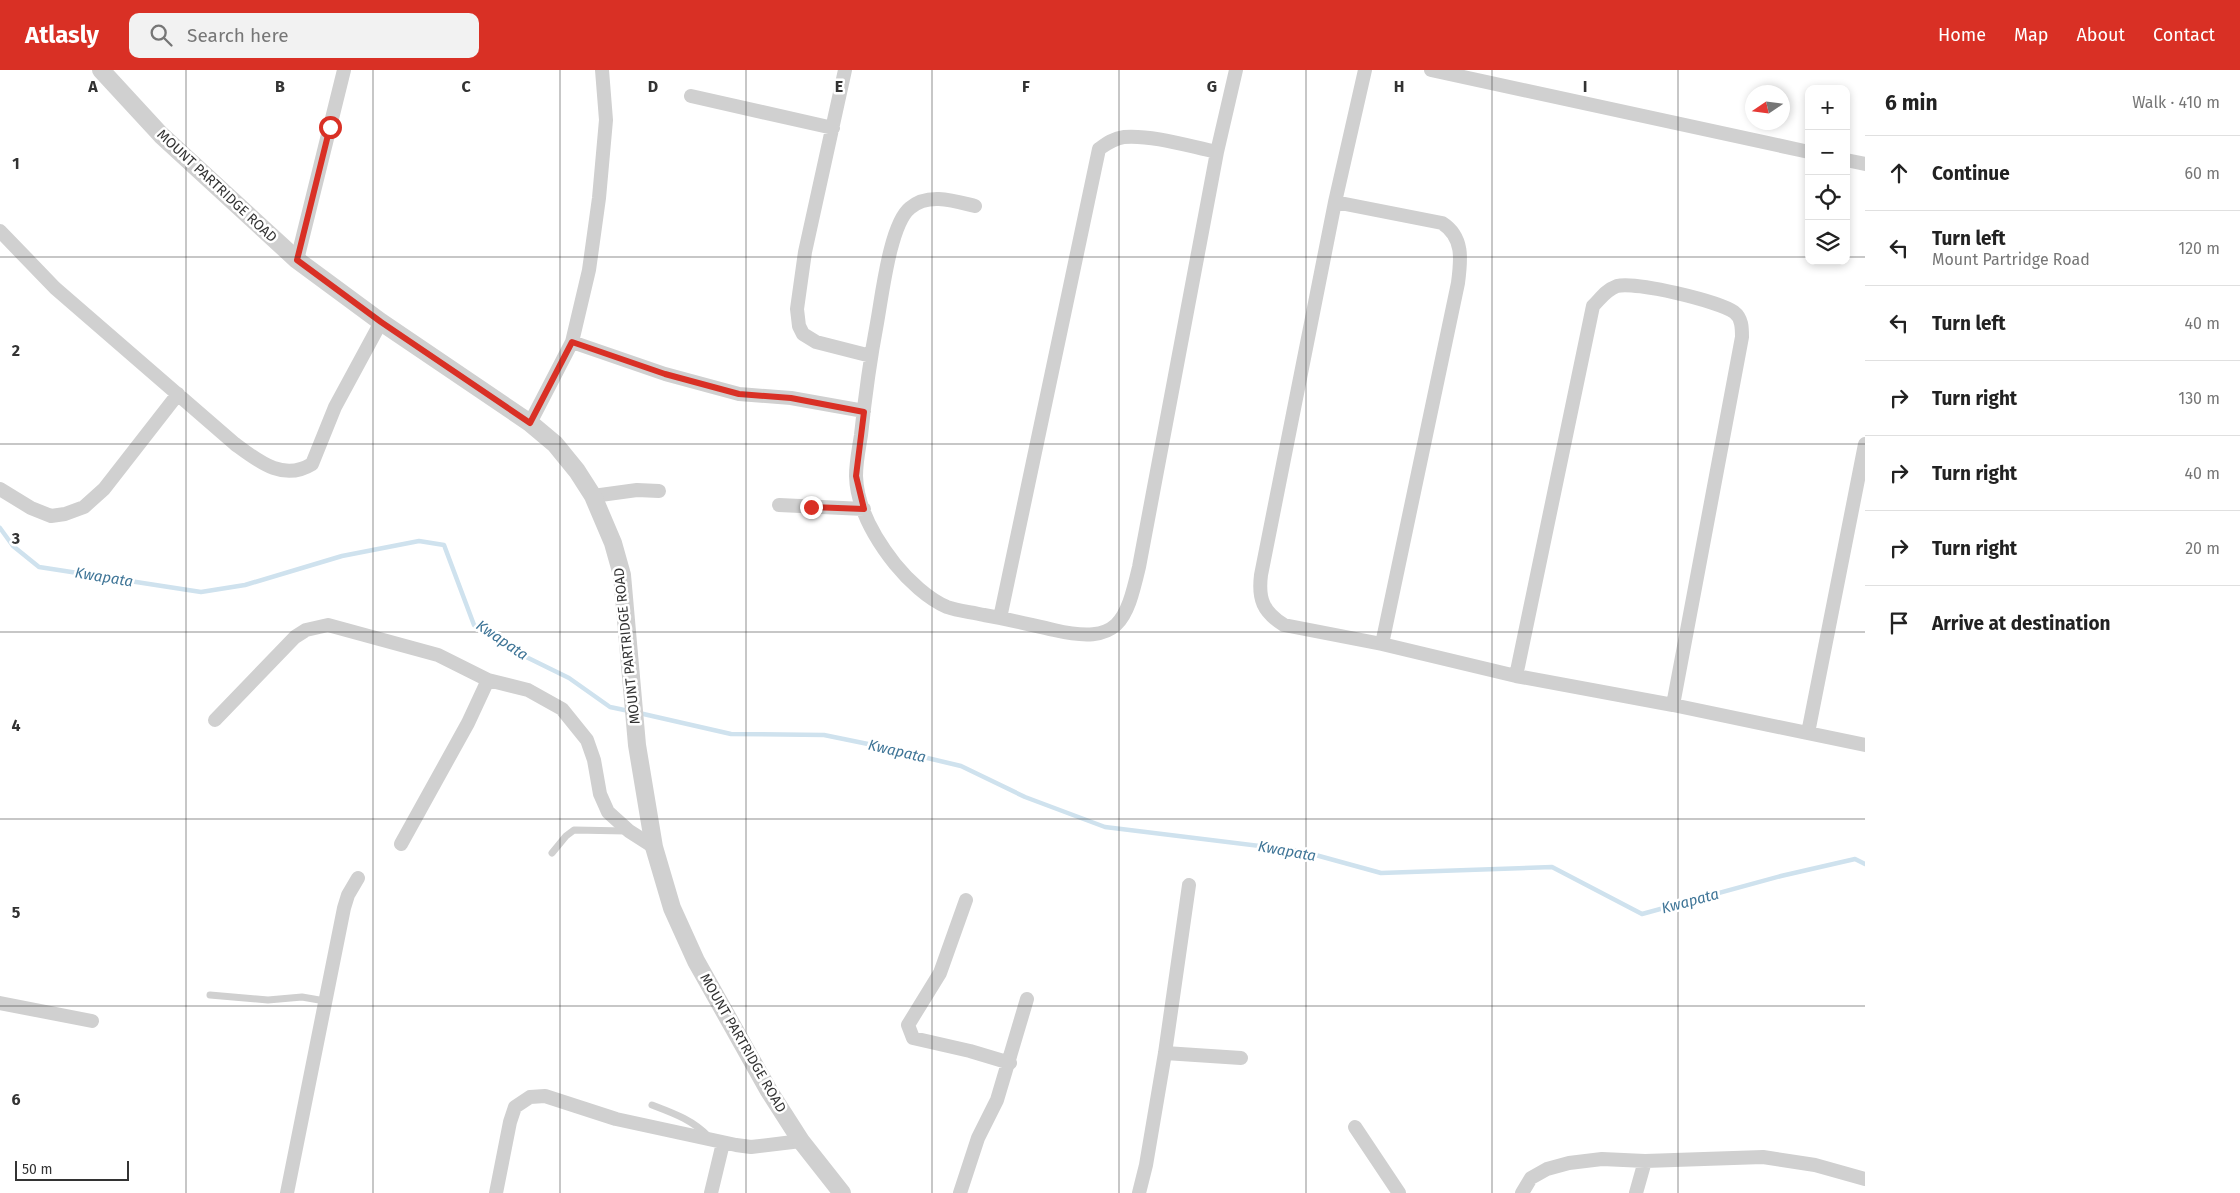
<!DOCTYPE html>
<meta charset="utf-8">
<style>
:root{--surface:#fff;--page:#f2f2f2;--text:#222;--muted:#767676;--line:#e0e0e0;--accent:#d93025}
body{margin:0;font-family:"Fira Sans",sans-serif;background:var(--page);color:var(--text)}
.controls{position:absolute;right:15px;top:15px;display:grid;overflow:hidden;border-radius:10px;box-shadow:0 2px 8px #0003}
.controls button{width:45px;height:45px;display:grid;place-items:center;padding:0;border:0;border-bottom:1px solid var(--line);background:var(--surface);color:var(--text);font:25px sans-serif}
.compass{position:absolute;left:1745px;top:15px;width:45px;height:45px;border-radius:50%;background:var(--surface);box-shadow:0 2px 8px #0003;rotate:257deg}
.scale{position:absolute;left:15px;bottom:12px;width:114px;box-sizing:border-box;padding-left:5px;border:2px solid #333;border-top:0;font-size:14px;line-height:18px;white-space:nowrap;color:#333;-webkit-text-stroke:4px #fff;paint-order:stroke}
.stop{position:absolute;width:15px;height:15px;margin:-11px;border:4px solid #d93025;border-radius:50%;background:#fff}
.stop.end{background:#d93025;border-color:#fff;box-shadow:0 1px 5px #0008}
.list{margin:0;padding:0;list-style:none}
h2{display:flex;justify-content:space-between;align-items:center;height:65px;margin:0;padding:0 20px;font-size:21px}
h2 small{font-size:16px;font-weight:400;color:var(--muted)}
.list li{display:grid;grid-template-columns:32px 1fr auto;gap:15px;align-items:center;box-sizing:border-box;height:75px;padding:0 20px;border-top:1px solid var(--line)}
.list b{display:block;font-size:19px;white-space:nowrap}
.list p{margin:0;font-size:16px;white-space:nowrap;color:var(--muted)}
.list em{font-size:16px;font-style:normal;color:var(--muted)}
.icon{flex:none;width:28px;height:28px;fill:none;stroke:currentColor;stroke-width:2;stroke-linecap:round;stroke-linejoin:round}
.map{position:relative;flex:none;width:1865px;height:1123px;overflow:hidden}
header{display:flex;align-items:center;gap:30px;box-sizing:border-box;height:70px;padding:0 25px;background:var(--accent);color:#fff}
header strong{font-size:24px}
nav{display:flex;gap:28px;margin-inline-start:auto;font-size:18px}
.search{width:350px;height:45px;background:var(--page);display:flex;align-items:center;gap:12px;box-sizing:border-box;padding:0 18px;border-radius:10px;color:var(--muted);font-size:19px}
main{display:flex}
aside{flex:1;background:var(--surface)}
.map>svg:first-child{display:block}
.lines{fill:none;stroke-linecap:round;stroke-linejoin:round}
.stream{stroke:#cfe2ee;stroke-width:4.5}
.service{stroke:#d0d0d0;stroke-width:7}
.minor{stroke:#d0d0d0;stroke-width:14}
.tertiary{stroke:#d0d0d0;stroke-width:18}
.route{stroke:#d93025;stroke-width:6}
.grid{fill:none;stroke:#333;stroke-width:1;stroke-opacity:0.55}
.labels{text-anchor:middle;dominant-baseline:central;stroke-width:5;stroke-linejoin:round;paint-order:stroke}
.street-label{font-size:14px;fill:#333;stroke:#fff}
.water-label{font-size:15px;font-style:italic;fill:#3f7597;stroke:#fff}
.grid-label{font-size:16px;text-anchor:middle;font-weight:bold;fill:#333;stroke:#fff;stroke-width:5;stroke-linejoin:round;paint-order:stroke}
</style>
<header>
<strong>Atlasly</strong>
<div class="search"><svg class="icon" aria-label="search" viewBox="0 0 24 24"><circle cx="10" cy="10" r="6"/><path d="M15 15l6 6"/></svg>Search here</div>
<nav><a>Home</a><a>Map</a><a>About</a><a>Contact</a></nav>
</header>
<main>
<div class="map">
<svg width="1865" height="1123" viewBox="0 0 1865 1123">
<rect width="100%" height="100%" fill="#fff"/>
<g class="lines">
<!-- stream -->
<path class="stream" d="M 0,458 L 13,476 L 39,497 L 201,522 L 245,515 L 342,486 L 419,471 L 444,475 L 474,555 L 516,582 L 569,608 L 610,637 L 629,641
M 639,643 L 731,664 L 824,665 L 868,674 L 961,696 L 1025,727 L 1105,757 L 1301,781 L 1381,803 L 1552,797 L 1642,844 L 1781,806 L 1855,789 L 1865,794"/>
<!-- service -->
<path class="service" d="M 552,783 L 566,766 L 574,760 L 626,761
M 210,925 L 268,930 L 302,927 L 325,931
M 652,1035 C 673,1043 693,1050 709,1067"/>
<!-- minor -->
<path class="minor" d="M 845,0 L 805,182 L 797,239 L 799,256 L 803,264 L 816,272 L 871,286
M 1365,0 L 1335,132 L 1261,505 C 1258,529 1263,542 1284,555 L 1382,574 L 1516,606 L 1673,635 L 1865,675
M 1431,0 L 1809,82
M 691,26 L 833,58
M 1846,90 L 1865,94
M 1335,132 L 1442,153 C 1464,167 1461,190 1458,213 L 1382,574
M 975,136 C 955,131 928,122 910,138 C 890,154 882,226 877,253 C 870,290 865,327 861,365 C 859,378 856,392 856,406 C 857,438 876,470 895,494 C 908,510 928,529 947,537 C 958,541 972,542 984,545 C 1008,549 1031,555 1054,560 C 1119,575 1126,552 1139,497 L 1217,82 L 1236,0
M 0,161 L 55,218 L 235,374 C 258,391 283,412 312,394 L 335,337 L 381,252
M 297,190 L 344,0
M 572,272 L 665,304 L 739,324 L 791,328 L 864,341
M 530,353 L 572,272 L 589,200 L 599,128 L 606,50 L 602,0
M 0,419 L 31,438 L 51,446 L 65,444 L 84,437 L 104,419 L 178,324
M 593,426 L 637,420 L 659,421
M 779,435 L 864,439
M 1000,548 L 1099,79 C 1106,74 1114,68 1124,67 C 1154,65 1188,76 1217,82
M 1516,606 L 1593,236 C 1601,228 1606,220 1617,216 C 1635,211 1718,231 1734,242 C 1742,248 1742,258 1742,267 L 1673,635
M 215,650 L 295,567 L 306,560 L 328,555 L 438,585 L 488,610 L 528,620 L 562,639 L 587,670 L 594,690 L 600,724 L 608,742 L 629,761 L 654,777
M 1808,663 L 1865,374
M 401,774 L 468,653 L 488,610
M 966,830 L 940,903 L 908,955 L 913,968 L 970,981 L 1010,993
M 0,933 L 92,951
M 1165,983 L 1241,988
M 1355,1057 L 1399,1123
M 287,1123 L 344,838 L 348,825 L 358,808
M 496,1123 L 510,1052 L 515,1037 L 530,1027 L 545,1026 L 616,1049 L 736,1075 L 751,1077 L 801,1071
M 711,1123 L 723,1073
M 960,1123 L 978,1068 L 997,1030 L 1027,929
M 1139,1123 L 1146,1095 L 1165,983 L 1189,815
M 1522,1123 L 1531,1108 L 1547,1099 L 1569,1093 L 1602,1089 L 1645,1091 L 1763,1087 L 1815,1095 L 1865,1109
M 1636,1123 L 1645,1091"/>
<!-- tertiary -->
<path class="tertiary" d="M 101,0 L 161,65 L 297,190 L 381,252 L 530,353 L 555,374 L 577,401 L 593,426 L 613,473 L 622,505 L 637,675 L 654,777 L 672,838 L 696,891 L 769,1021 L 801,1071 L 842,1123"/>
</g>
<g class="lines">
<!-- route -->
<path class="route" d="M 330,57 L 297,190 L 381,252 L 530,353 L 572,272 L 665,304 L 739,324 L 791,328 L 864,342 L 856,406 L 864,439 L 811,437"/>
</g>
<!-- grid -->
<path class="grid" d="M 186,0 L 186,1123M 373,0 L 373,1123M 560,0 L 560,1123M 746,0 L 746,1123M 932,0 L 932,1123M 1119,0 L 1119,1123M 1306,0 L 1306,1123M 1492,0 L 1492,1123M 1678,0 L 1678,1123M 0,187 L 1809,187M 1846,187 L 1865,187M 0,374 L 1865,374M 0,562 L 1865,562M 0,749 L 1865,749M 0,936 L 1865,936"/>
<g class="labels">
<!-- street labels -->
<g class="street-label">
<text transform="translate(217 116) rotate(43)">MOUNT PARTRIDGE ROAD</text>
<text transform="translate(627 576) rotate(-96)">MOUNT PARTRIDGE ROAD</text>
<text transform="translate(743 973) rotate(60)">MOUNT PARTRIDGE ROAD</text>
</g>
<!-- water labels -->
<g class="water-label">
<text transform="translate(104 507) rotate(9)">Kwapata</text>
<text transform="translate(502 570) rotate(34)">Kwapata</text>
<text transform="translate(897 681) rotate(13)">Kwapata</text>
<text transform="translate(1287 781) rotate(10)">Kwapata</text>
<text transform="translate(1690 831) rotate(-15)">Kwapata</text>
</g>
</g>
<g class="grid-label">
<text x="93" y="22">A</text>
<text x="280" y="22">B</text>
<text x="466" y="22">C</text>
<text x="653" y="22">D</text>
<text x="839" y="22">E</text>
<text x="1026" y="22">F</text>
<text x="1212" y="22">G</text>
<text x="1399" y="22">H</text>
<text x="1585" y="22">I</text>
<text x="16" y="99">1</text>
<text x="16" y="286">2</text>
<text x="16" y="474">3</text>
<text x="16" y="661">4</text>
<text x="16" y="848">5</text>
<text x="16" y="1035">6</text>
</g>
</svg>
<div class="controls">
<button>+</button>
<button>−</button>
<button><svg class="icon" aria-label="locate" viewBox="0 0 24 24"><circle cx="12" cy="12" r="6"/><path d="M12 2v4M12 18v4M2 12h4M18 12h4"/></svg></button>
<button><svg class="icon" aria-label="layers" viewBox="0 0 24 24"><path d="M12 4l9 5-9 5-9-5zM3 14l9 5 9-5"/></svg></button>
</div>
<svg class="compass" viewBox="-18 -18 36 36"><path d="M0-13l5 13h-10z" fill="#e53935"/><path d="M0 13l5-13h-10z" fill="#767676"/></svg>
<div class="scale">50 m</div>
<div class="stop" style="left:330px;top:57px"></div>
<div class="stop end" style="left:811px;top:437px"></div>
</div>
<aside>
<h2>6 min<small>Walk · 410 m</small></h2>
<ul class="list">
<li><svg class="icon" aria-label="ahead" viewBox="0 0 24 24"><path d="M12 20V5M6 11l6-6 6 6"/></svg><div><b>Continue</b></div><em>60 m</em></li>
<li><svg class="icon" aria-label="left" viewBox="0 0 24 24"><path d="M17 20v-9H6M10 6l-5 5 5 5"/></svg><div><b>Turn left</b><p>Mount Partridge Road</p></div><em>120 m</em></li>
<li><svg class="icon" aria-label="left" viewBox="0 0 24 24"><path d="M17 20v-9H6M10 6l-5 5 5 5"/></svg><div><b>Turn left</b></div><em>40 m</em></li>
<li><svg class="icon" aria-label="right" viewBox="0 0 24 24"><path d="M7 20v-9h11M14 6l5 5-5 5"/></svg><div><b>Turn right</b></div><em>130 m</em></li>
<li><svg class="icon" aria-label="right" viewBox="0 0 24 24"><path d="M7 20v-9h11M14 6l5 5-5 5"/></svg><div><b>Turn right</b></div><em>40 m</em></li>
<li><svg class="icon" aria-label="right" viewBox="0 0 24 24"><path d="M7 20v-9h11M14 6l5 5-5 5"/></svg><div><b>Turn right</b></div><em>20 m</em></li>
<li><svg class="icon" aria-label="arrive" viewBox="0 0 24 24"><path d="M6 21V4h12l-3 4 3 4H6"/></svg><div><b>Arrive at destination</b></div></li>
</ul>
</aside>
</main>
